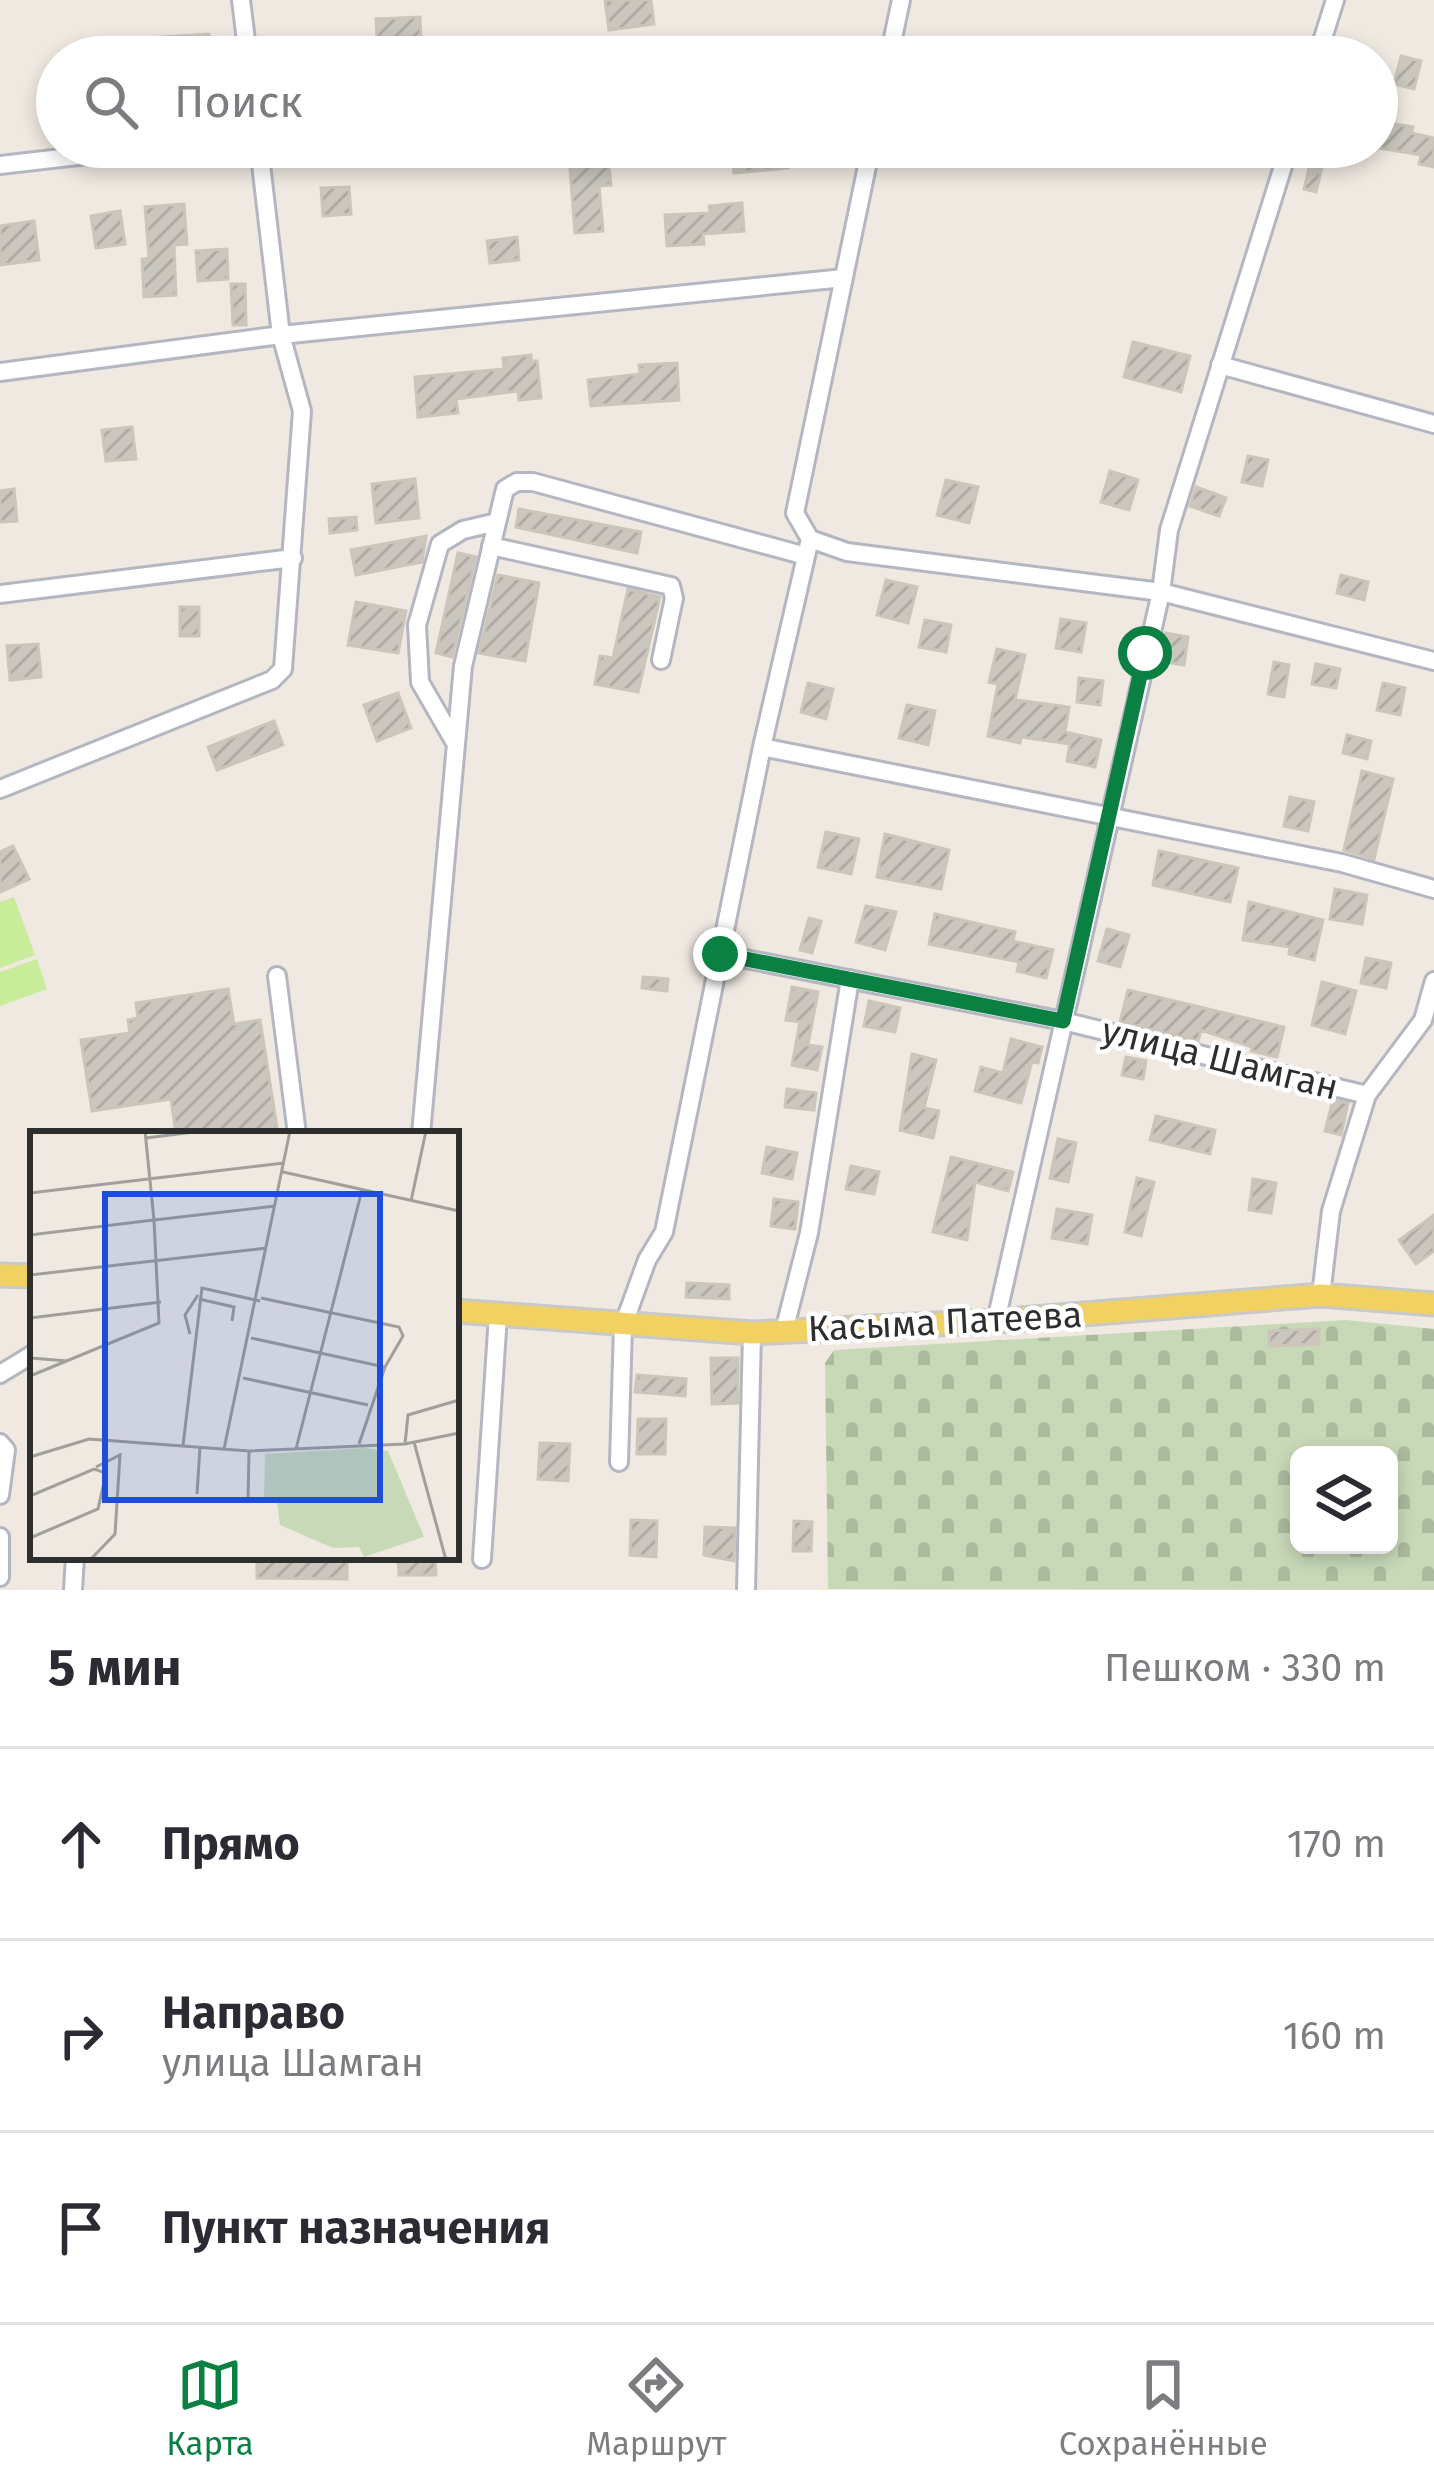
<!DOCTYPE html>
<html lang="ru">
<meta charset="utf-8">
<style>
:root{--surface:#fff;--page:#f2f2f3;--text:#2b2b33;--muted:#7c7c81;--line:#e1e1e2;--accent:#0b8043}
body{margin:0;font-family:"Fira Sans",sans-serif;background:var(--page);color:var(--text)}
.controls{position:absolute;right:36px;bottom:36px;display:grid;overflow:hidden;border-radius:18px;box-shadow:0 6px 18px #0003}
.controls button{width:108px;height:108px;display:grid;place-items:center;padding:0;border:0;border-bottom:3px solid var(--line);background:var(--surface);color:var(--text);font:60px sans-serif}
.stop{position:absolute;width:36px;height:36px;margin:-27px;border:9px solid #0b8043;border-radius:50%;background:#fff}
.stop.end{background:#0b8043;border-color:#fff;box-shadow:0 3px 12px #0008}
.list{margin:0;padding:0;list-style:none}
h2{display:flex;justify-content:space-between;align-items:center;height:156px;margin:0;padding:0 48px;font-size:51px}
h2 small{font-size:39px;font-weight:400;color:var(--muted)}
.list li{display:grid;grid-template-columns:78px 1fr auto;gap:36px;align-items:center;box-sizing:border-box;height:192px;padding:0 48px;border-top:3px solid var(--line)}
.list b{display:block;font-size:45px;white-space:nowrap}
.list p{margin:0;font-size:39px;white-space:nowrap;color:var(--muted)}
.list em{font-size:39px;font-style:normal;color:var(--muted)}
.icon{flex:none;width:66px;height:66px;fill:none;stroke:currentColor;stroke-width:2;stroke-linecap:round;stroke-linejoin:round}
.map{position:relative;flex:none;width:1434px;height:1590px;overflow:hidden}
.search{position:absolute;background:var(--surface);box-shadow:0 6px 18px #0003;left:36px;right:36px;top:36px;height:132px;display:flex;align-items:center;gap:30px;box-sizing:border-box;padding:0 42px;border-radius:66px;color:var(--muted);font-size:45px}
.sheet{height:732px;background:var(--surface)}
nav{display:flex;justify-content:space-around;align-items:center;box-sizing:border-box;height:168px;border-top:3px solid var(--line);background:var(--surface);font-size:33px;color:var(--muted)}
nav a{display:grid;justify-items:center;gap:6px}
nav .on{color:var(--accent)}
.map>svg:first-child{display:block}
.cemetery{fill:url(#cemetery-stones);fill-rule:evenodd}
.pitch{fill:#c9ec9a}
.building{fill:url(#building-hatch);stroke:#cbc5ba;stroke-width:3}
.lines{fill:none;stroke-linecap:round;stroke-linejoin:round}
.minor-casing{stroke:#b4b7c1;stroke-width:22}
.major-casing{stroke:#c9c9c9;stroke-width:27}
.minor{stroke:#fff;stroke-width:16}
.major{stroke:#f2d163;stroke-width:21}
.route{stroke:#0b8043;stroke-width:15}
.labels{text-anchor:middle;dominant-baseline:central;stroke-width:9;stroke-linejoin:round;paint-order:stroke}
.street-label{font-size:36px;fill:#2e2e2e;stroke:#fff}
.inset-road{fill:none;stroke:#a29e99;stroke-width:3}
.view{fill:#1d4ed8;fill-opacity:0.15;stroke:#1d4ed8;stroke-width:6}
.inset-edge{fill:none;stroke:#2e2e2e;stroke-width:6}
</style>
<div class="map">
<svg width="1434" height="1590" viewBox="0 0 1434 1590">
<defs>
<pattern id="cemetery-stones" width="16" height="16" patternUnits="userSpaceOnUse" patternTransform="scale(3)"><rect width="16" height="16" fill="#c8d9b8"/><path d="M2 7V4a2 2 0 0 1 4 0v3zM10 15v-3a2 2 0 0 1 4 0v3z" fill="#acbb9e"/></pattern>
<pattern id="building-hatch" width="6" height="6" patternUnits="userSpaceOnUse" patternTransform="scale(3)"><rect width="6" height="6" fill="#cbc7bf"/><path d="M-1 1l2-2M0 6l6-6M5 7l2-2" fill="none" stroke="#afaba4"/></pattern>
</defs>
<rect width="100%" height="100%" fill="#efe9e1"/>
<!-- cemetery -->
<path class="cemetery" d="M 1346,1320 L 1434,1329 L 1434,1590 L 828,1589 L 825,1363 L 834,1350 ZM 1299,1455 L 1389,1455 L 1389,1545 L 1299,1545 Z"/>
<!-- pitch -->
<path class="pitch" d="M 14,897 L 35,955 L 0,968 L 0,902 Z
M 37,959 L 47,989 L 0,1006 L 0,972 Z"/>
<!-- building -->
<path class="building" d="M 605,0 L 651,0 L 654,24 L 609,30 Z
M 420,17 L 422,57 L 378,57 L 376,19 Z
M 209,34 L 211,57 L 174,57 L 174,51 L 135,55 L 133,39 Z
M 1401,56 L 1421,61 L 1414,89 L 1394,84 Z
M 1383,122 L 1413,127 L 1411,133 L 1434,138 L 1434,167 L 1419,164 L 1421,155 L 1379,148 Z
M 732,147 L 786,147 L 788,168 L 734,173 Z
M 1314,147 L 1327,147 L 1316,192 L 1304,189 Z
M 607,151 L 611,185 L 599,186 L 603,231 L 575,233 L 569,156 Z
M 349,187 L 351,214 L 323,216 L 321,188 Z
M 742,203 L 744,231 L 703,234 L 704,244 L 667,246 L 665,215 L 710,213 L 709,206 Z
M 184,204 L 187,244 L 174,245 L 176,295 L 144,297 L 142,259 L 149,258 L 145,207 Z
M 120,211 L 125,244 L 96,248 L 91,216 Z
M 34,221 L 39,260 L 0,265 L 0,226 Z
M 517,237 L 519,260 L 490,263 L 487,241 Z
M 227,249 L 228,279 L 198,281 L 196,251 Z
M 231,284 L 245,284 L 246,325 L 233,325 Z
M 1133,342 L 1190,356 L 1181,392 L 1124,377 Z
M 531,355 L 531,361 L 537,361 L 541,398 L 519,400 L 518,391 L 456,399 L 458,413 L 418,417 L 415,377 L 504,369 L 503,358 Z
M 677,363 L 679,400 L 591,406 L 588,380 L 640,374 L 639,365 Z
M 132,427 L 136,459 L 106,461 L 102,430 Z
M 1248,456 L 1268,460 L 1262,486 L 1242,482 Z
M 1110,471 L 1138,480 L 1129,510 L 1101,502 Z
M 415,479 L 419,518 L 376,523 L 372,484 Z
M 946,480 L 978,487 L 969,523 L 937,515 Z
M 1196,487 L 1226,498 L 1219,516 L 1190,506 Z
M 14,489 L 17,521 L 0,522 L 0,491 Z
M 519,509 L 641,532 L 637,553 L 516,527 Z
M 356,517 L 357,530 L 330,533 L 329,519 Z
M 426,536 L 422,562 L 356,575 L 351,550 Z
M 458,553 L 476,557 L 452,657 L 436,653 Z
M 498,575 L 539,583 L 525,661 L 479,653 Z
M 1341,575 L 1368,582 L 1364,600 L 1337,593 Z
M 886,580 L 917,587 L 908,623 L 877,615 Z
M 628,589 L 660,597 L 638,692 L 595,684 L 600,656 L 613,658 Z
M 356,602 L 406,611 L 398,653 L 348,645 Z
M 180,607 L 199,607 L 199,636 L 180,636 Z
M 1061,619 L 1086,623 L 1081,652 L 1056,648 Z
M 925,620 L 951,625 L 946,652 L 919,647 Z
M 1165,633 L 1188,637 L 1184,665 L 1160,661 Z
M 38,644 L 41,677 L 10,680 L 7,646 Z
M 997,649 L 1025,655 L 1015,700 L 1069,707 L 1065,732 L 1101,740 L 1095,767 L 1067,761 L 1070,744 L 1021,737 L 1020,743 L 988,736 L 998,684 L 989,682 Z
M 1274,662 L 1289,665 L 1284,697 L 1268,694 Z
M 1316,664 L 1340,669 L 1336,688 L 1312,684 Z
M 1079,678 L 1103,681 L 1100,705 L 1077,702 Z
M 808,683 L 833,689 L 826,719 L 801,712 Z
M 1383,683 L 1405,688 L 1400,715 L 1377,710 Z
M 398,693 L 411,728 L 377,741 L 364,705 Z
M 907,705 L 935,711 L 928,745 L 899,738 Z
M 274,721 L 283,745 L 217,770 L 208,747 Z
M 1347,735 L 1371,741 L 1367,759 L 1343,753 Z
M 1362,771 L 1393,779 L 1374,859 L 1344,850 Z
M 1290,797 L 1314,802 L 1308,831 L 1284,826 Z
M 826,832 L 859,839 L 851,874 L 818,867 Z
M 885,834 L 949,850 L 941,889 L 877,877 Z
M 13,846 L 29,879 L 0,892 L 0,852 Z
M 1159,851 L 1238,868 L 1230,902 L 1153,885 Z
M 1335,889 L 1367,895 L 1362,924 L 1330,919 Z
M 1249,902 L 1323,920 L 1314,960 L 1289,954 L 1290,947 L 1243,940 Z
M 866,906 L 896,912 L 885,950 L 856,942 Z
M 935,914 L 1015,932 L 1013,941 L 1053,950 L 1046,978 L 1017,971 L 1019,962 L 929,944 Z
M 809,918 L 821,921 L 812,953 L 800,950 Z
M 1107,929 L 1129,935 L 1120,967 L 1098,961 Z
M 1366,958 L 1391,963 L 1386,988 L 1361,983 Z
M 643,977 L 668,979 L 667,991 L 642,988 Z
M 1322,982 L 1356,991 L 1345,1034 L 1312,1025 Z
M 792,987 L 818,992 L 808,1045 L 822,1047 L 817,1070 L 792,1065 L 800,1022 L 786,1020 Z
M 228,989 L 234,1024 L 260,1020 L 278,1134 L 176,1134 L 171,1099 L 92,1111 L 81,1040 L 130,1033 L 128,1020 L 138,1018 L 136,1003 Z
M 1128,990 L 1284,1027 L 1277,1057 L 1251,1051 L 1252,1047 L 1201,1030 L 1198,1041 L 1120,1022 Z
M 869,1001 L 900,1008 L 895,1032 L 864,1026 Z
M 1011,1039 L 1042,1047 L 1038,1063 L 1032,1061 L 1021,1103 L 975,1091 L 981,1067 L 1003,1073 Z
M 912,1054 L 936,1060 L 924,1108 L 939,1111 L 933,1138 L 900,1130 Z
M 1126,1057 L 1146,1061 L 1143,1079 L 1122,1075 Z
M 787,1089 L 816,1093 L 814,1110 L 785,1107 Z
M 1333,1100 L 1348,1103 L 1341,1135 L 1325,1131 Z
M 1156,1116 L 1215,1130 L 1210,1154 L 1150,1140 Z
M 1058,1139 L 1076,1143 L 1068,1182 L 1050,1178 Z
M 767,1147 L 797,1153 L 792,1179 L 762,1173 Z
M 951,1157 L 1013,1172 L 1008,1191 L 975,1182 L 967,1240 L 933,1232 Z
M 851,1166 L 879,1172 L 874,1194 L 846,1189 Z
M 1137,1178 L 1154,1182 L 1141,1236 L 1125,1232 Z
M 1253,1179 L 1276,1183 L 1271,1213 L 1249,1210 Z
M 774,1199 L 798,1202 L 795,1229 L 771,1226 Z
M 1057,1209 L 1092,1215 L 1087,1244 L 1052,1238 Z
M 1434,1215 L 1434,1251 L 1416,1264 L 1399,1240 Z
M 687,1283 L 729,1285 L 729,1299 L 686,1297 Z
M 1319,1329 L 1319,1344 L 1269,1346 L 1269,1331 Z
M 711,1358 L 738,1358 L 738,1403 L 712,1404 Z
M 637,1375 L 686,1379 L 685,1396 L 635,1392 Z
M 638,1419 L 666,1419 L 665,1454 L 637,1454 Z
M 540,1443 L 570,1444 L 568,1481 L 538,1479 Z
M 631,1520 L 657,1521 L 656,1557 L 630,1555 Z
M 794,1521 L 812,1522 L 811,1551 L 793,1551 Z
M 705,1527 L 735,1528 L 734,1561 L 704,1555 Z
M 257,1557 L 347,1557 L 347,1579 L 257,1578 Z
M 398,1557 L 435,1557 L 436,1575 L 399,1575 Z"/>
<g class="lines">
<defs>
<path id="minor" d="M 241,0 L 248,57
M 889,57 L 901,0
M 1317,57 L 1335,0
M 0,165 L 156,147
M 1220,365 L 1434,424
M 0,372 L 281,335 L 844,278
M 810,539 L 847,552 L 1161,592 L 1434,661
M 491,546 L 671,586 L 674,598 L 661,660
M 0,594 L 293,558
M 454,741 L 420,682 L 417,625 L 440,544 L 463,530 L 497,522
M 762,747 L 1342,863 L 1434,889
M 0,789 L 272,680 L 283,669 L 302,411 L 281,335 L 259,147
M 720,954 L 1063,1021 L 1367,1095
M 277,976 L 297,1134
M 421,1134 L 463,666 L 505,489 L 517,482 L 533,482 L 806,556
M 1321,1295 L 1331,1211 L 1367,1095 L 1423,1020 L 1434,981
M 996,1321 L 1161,592 L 1169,530 L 1289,147
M 784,1331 L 809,1233 L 850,979
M 0,1374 L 33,1354
M 0,1443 L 6,1450 L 0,1495
M 619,1462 L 623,1326 L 647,1260 L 664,1232 L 762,747 L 810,539 L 795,513 L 871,147
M 0,1537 L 0,1577
M 482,1559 L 498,1315
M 73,1590 L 75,1557
M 746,1590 L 752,1333"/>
<path id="major" d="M 0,1275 L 33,1276
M 456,1311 L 752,1333 L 996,1321 L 1321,1295 L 1434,1304"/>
</defs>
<!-- minor casing -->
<use href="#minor" class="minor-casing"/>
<!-- major casing -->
<use href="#major" class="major-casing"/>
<!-- minor -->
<use href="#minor" class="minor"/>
<!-- major -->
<use href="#major" class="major"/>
</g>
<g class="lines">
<!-- route -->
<path class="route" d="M 720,954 L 1063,1021 L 1145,653"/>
</g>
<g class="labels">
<!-- street labels -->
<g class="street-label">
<text transform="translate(1220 1059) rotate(14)">улица Шамган</text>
<text transform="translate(945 1322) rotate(-3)">Касыма Патеева</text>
</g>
</g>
<!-- overview -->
<g transform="translate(30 1131)">
<rect width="429" height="429" fill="#efe9e1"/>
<path d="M 333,317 L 358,320 L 394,406 L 334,426 L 329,416 L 303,417 L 250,394 L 247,371 L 234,369 L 235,323 Z" fill="#c8d9b8"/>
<path class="inset-road" d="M 116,7 L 172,0M 253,41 L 429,80M 0,62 L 254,32M 381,70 L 396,0M 0,104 L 124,89 L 115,0M 0,144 L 237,117M 231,167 L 369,196 L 373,205 L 355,236M 169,168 L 204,176 L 202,190M 0,187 L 131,171M 160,203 L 155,184 L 168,164M 221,207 L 355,236 L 329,313M 0,227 L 38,230M 0,245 L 129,192 L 124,89 L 245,75M 213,247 L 338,274M 384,311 L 416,429M 375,313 L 378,284 L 429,269M 153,314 L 172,157 L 230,170M 194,318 L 260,0M 266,318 L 332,59M 0,326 L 59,308 L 219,320 L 375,313 L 429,302M 167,363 L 170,316M 0,365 L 64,338 L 76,342 L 68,378 L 0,407M 218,370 L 219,320M 60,429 L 85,403 L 90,324 L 66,336"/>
<path class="view" d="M 75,63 L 350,63 L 350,369 L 75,369 Z"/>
<rect width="429" height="429" class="inset-edge"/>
</g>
</svg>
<div class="controls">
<button><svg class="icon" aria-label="layers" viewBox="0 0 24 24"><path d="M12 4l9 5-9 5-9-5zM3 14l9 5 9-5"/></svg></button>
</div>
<div class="stop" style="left:1145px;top:653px"></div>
<div class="stop end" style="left:720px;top:954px"></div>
<div class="search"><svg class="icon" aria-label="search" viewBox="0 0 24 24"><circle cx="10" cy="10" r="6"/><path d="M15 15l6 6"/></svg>Поиск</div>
</div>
<section class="sheet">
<h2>5 мин<small>Пешком · 330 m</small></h2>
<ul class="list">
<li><svg class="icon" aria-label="ahead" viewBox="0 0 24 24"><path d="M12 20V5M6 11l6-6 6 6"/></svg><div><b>Прямо</b></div><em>170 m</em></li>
<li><svg class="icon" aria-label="right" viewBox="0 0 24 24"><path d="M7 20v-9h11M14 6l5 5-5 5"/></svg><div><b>Направо</b><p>улица Шамган</p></div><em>160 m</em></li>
<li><svg class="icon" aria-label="arrive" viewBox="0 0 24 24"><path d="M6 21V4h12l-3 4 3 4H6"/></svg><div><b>Пункт назначения</b></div></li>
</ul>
</section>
<nav>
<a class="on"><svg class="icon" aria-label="map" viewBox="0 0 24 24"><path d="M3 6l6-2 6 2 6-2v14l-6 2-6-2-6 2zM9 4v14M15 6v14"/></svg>Карта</a>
<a><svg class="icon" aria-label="directions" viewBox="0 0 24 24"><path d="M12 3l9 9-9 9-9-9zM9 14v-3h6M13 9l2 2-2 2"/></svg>Маршрут</a>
<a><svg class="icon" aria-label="saved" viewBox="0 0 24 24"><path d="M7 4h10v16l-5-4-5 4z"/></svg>Сохранённые</a>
</nav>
